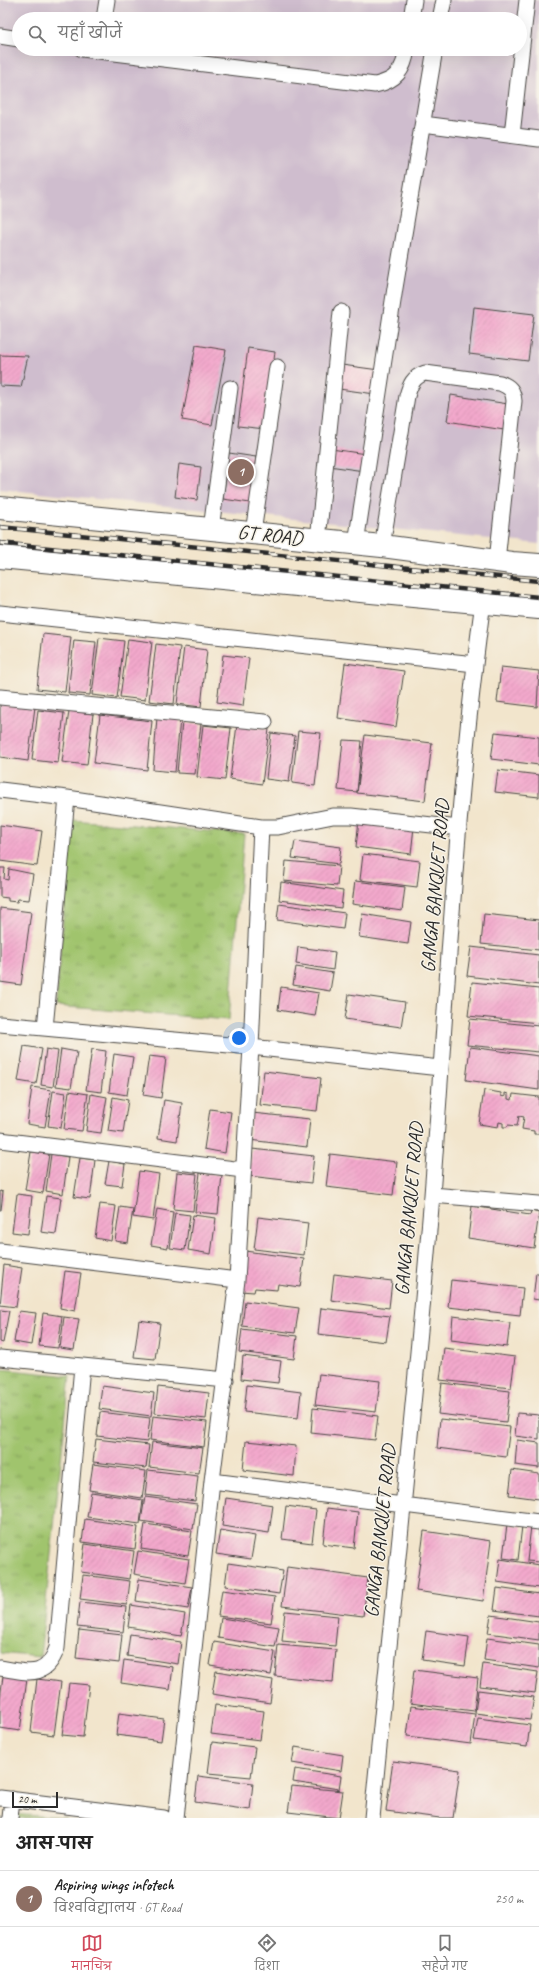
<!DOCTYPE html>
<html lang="hi">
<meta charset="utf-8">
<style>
:root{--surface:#fff;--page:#f6f6f6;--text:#222;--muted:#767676;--line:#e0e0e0;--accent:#d1495b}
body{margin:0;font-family:Caveat,"Playpen Sans Deva",sans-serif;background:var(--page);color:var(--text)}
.scale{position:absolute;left:12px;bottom:10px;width:46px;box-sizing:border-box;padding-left:4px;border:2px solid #2b2b2b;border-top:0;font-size:11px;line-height:14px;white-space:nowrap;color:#2b2b2b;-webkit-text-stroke:3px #f7f3e8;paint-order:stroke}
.you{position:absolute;left:239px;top:1038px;width:14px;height:14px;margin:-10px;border:3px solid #fff;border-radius:50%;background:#1a73e8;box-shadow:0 0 0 6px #1a73e833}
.badge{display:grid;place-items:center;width:26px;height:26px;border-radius:50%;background:var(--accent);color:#fff;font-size:13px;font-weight:700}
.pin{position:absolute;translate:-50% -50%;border:2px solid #fff;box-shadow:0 1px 4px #0006}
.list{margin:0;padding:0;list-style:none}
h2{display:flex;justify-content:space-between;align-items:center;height:52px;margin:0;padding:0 16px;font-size:17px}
h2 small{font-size:13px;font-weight:400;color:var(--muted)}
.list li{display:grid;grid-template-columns:26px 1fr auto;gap:12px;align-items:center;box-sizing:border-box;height:56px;padding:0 16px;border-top:1px solid var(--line)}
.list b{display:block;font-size:15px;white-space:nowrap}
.list p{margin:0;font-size:13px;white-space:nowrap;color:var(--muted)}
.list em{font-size:13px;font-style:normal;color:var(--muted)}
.icon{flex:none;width:22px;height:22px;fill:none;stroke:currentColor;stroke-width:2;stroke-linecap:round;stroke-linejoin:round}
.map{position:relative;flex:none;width:539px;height:1818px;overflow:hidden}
.search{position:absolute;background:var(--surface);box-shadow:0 4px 16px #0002;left:12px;right:12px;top:12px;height:44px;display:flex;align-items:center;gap:10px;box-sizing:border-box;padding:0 14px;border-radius:22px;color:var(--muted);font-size:15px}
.sheet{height:108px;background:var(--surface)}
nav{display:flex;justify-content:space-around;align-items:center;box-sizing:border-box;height:56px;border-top:1px solid var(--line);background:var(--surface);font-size:11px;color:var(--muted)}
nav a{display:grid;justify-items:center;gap:2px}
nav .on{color:var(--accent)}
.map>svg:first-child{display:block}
.industrial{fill:#cfbdce;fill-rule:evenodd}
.park{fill:url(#park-tufts);stroke:#66784c}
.building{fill:url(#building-hatch)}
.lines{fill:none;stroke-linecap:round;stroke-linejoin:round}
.minor-casing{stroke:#494743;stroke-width:17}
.highway-casing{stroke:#494743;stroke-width:24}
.minor{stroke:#fff;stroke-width:15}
.highway{stroke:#fff;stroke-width:22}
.rail-casing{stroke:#2b2b2b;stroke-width:4.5}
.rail{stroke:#f7f3e8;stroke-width:3;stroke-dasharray:9;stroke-linecap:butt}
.labels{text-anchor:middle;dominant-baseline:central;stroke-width:3;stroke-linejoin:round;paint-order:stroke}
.street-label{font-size:20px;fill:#2b2b2b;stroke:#f7f3e8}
</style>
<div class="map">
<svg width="539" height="1818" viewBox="0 0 539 1818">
<defs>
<pattern id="park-tufts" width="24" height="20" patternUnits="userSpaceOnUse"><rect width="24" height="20" fill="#a0c46d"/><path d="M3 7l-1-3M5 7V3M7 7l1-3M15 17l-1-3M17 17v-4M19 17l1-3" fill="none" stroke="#839f5a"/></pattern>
<pattern id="building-hatch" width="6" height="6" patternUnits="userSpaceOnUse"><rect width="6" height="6" fill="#f3a8cc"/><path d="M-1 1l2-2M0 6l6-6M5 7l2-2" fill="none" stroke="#d091af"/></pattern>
</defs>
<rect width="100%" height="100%" fill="#f7f3e8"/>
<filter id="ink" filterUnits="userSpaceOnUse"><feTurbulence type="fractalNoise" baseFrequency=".025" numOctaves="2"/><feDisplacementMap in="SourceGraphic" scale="8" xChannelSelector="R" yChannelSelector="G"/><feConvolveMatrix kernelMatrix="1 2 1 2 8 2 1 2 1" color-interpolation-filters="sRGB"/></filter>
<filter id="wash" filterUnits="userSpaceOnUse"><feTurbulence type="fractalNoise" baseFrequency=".012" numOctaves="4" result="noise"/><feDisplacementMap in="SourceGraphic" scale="16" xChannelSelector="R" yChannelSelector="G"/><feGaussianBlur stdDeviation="0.9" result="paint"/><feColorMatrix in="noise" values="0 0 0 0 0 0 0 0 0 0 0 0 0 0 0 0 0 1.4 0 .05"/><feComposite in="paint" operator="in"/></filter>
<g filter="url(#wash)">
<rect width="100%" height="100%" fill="#f2e5cc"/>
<!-- industrial -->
<path class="industrial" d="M 0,0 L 539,0 L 539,544 L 0,489 ZM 19,19 L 520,19 L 520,49 L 19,49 Z"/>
<!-- park -->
<path class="park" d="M 71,820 L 244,834 L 229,1020 L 56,1006 Z
M 0,1369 L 70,1376 L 40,1657 L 0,1653 Z
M 13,1814 L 66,1818 L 12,1818 Z"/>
<g id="blocks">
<!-- building -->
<path class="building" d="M 474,307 L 534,314 L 528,361 L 469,354 Z
M 196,345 L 226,350 L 212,425 L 182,420 Z
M 248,348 L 275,352 L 265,429 L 238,426 Z
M 0,355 L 28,356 L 21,387 L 0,386 Z
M 342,365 L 379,370 L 375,394 L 339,389 Z
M 451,395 L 508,404 L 504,430 L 447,421 Z
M 331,449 L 366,454 L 364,471 L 329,466 Z
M 229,453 L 256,457 L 250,503 L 223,499 Z
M 179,464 L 201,467 L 197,500 L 175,497 Z
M 43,634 L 71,637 L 65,692 L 37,689 Z
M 99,638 L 124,641 L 117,698 L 92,695 Z
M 128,639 L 152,642 L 145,700 L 120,697 Z
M 74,640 L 96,642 L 90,695 L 68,693 Z
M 156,644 L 180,647 L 174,704 L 149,701 Z
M 184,647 L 207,650 L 201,707 L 177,704 Z
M 223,655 L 249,658 L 243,706 L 217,702 Z
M 345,663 L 404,671 L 396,727 L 338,718 Z
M 501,667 L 539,671 L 537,707 L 497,702 Z
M 0,703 L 35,707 L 28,761 L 0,757 Z
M 38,710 L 64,713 L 58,763 L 32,760 Z
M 69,711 L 93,714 L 87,765 L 62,762 Z
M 100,715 L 152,721 L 147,770 L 94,763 Z
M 157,717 L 180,719 L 175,772 L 153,770 Z
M 182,722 L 201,724 L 195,774 L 177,773 Z
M 203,725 L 231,728 L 225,780 L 197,777 Z
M 237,725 L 269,729 L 262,784 L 230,779 Z
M 298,731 L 321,733 L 315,786 L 292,783 Z
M 495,732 L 539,737 L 539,765 L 491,759 Z
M 271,733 L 295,736 L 289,782 L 266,779 Z
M 365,735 L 432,743 L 425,801 L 357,793 Z
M 343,740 L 362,741 L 357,792 L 338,790 Z
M 498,770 L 539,775 L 539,797 L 495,792 Z
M 359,820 L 414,827 L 411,854 L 356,847 Z
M 0,825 L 42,831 L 37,866 L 0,861 Z
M 295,841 L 341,847 L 339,864 L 292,858 Z
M 363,854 L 420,861 L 417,887 L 360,880 Z
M 286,861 L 339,866 L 337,886 L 284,881 Z
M 0,868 L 5,868 L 4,879 L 8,880 L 9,869 L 33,874 L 29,900 L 18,899 L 17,902 L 8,901 L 8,898 L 0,897 Z
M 355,881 L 405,887 L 402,911 L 352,904 Z
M 281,882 L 343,891 L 341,908 L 279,900 Z
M 279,904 L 345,913 L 343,929 L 277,920 Z
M 0,908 L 31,912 L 21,985 L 0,982 Z
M 362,914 L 411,922 L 408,944 L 359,937 Z
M 484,914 L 539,920 L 539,950 L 481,944 Z
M 298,947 L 335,952 L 333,970 L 296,964 Z
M 471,947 L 539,955 L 539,985 L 467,976 Z
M 296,967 L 333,973 L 330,991 L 293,985 Z
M 472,982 L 539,989 L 539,1023 L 468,1016 Z
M 281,987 L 319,993 L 315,1016 L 278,1010 Z
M 349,994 L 405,1002 L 401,1027 L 345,1019 Z
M 470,1019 L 539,1026 L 539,1052 L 467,1045 Z
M 24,1046 L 42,1049 L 36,1084 L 18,1081 Z
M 470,1047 L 539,1056 L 539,1090 L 466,1080 Z
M 46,1049 L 58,1051 L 53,1087 L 41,1085 Z
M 61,1049 L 77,1052 L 71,1088 L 56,1086 Z
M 92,1049 L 106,1051 L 101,1092 L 86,1090 Z
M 114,1054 L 133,1057 L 127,1095 L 109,1092 Z
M 149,1056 L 166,1058 L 161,1098 L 143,1095 Z
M 264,1071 L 321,1078 L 317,1111 L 260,1105 Z
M 32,1087 L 51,1090 L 45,1127 L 27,1124 Z
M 484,1090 L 501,1093 L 501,1096 L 505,1097 L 505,1093 L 508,1094 L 508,1099 L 512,1100 L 513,1094 L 539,1097 L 539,1134 L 534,1134 L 534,1131 L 522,1129 L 524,1117 L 519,1116 L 517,1126 L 508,1125 L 507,1127 L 503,1127 L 503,1123 L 499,1122 L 498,1127 L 479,1124 Z
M 53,1091 L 66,1093 L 61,1128 L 48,1126 Z
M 69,1091 L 88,1094 L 82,1131 L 64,1129 Z
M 91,1094 L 107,1097 L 101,1133 L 86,1131 Z
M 113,1097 L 128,1100 L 123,1133 L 108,1131 Z
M 164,1100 L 182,1103 L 177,1141 L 158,1138 Z
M 210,1109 L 231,1112 L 225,1153 L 204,1149 Z
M 252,1113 L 310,1119 L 307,1147 L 249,1140 Z
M 252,1149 L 314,1156 L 311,1183 L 249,1176 Z
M 31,1152 L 49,1154 L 43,1193 L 25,1190 Z
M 51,1154 L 68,1157 L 63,1194 L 46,1191 Z
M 330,1154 L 397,1162 L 393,1195 L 326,1187 Z
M 80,1158 L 95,1160 L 90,1199 L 74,1197 Z
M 109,1161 L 125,1164 L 122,1186 L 105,1184 Z
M 139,1171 L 159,1174 L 153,1220 L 133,1217 Z
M 177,1172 L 197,1174 L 193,1211 L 173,1209 Z
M 200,1173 L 222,1175 L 218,1214 L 195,1212 Z
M 0,1191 L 3,1192 L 1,1210 L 0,1210 Z
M 17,1194 L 32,1196 L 28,1234 L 12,1232 Z
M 46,1196 L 61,1198 L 56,1234 L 41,1232 Z
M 100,1204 L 116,1206 L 111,1241 L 95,1238 Z
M 472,1206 L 530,1215 L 531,1211 L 539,1213 L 534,1248 L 468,1238 Z
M 120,1207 L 133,1209 L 128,1243 L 115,1241 Z
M 157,1209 L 173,1212 L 168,1248 L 151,1245 Z
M 175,1213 L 190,1215 L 185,1250 L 170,1248 Z
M 193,1215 L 216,1218 L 211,1254 L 188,1250 Z
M 258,1217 L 308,1223 L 304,1255 L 254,1249 Z
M 245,1251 L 304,1259 L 300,1287 L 278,1284 L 277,1290 L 255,1288 L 254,1292 L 240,1291 Z
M 4,1265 L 22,1268 L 16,1307 L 0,1305 Z
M 65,1271 L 81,1273 L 75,1311 L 60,1308 Z
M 536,1273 L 539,1273 L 539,1300 L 533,1299 Z
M 334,1274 L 392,1281 L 389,1308 L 331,1300 Z
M 451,1280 L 523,1288 L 520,1315 L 448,1307 Z
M 245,1301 L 299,1308 L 295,1333 L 242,1326 Z
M 321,1308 L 390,1316 L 386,1342 L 318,1334 Z
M 0,1310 L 9,1311 L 3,1343 L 0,1342 Z
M 19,1311 L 36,1313 L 31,1345 L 14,1342 Z
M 43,1313 L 62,1316 L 58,1348 L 39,1346 Z
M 453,1316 L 510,1323 L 507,1347 L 451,1340 Z
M 64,1317 L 79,1319 L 74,1350 L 60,1348 Z
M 139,1320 L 160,1323 L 155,1359 L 134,1357 Z
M 242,1329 L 297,1336 L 294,1359 L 239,1352 Z
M 444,1348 L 515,1357 L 511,1388 L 440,1380 Z
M 243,1356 L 281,1361 L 278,1383 L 241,1379 Z
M 319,1374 L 380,1381 L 376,1412 L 315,1405 Z
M 442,1383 L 510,1391 L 506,1422 L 438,1414 Z
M 247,1385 L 301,1392 L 298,1418 L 244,1412 Z
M 102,1386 L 154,1393 L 151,1416 L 99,1409 Z
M 158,1387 L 209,1393 L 206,1419 L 155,1413 Z
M 313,1408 L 378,1416 L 375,1440 L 311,1433 Z
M 100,1412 L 150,1418 L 147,1442 L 97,1436 Z
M 517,1413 L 539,1415 L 539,1439 L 515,1436 Z
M 153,1416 L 207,1422 L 204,1447 L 150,1440 Z
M 440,1419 L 510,1427 L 506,1457 L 437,1448 Z
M 96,1439 L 149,1445 L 146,1468 L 93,1462 Z
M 517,1440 L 539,1443 L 539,1468 L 515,1465 Z
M 246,1441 L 296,1446 L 294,1476 L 243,1470 Z
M 152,1442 L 203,1448 L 199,1473 L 149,1467 Z
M 93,1464 L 146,1471 L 142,1498 L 89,1490 Z
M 148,1470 L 198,1476 L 195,1501 L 145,1495 Z
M 512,1470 L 539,1474 L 539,1499 L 509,1495 Z
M 91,1492 L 143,1500 L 140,1524 L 87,1517 Z
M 145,1497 L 197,1504 L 193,1529 L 141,1521 Z
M 226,1498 L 273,1505 L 269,1533 L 222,1526 Z
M 286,1506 L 316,1510 L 312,1543 L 282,1539 Z
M 327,1508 L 358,1512 L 354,1548 L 323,1544 Z
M 85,1519 L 138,1527 L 135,1549 L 82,1542 Z
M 145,1524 L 192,1531 L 188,1556 L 141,1549 Z
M 507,1524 L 522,1526 L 518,1560 L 503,1558 Z
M 531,1526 L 539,1527 L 539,1562 L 527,1561 Z
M 220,1530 L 255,1536 L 251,1559 L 216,1554 Z
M 424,1531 L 491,1541 L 483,1601 L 416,1591 Z
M 85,1544 L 134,1551 L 130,1579 L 81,1572 Z
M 138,1551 L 189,1559 L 185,1583 L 134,1574 Z
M 500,1559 L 539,1565 L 539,1588 L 497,1582 Z
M 228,1563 L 283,1571 L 279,1594 L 225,1586 Z
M 287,1567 L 368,1578 L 363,1616 L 282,1606 Z
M 83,1575 L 130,1581 L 127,1605 L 80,1599 Z
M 139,1579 L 192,1587 L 188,1609 L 136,1601 Z
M 497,1588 L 539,1594 L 539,1616 L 494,1610 Z
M 222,1590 L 275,1597 L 271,1623 L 218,1616 Z
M 80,1602 L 126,1607 L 123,1632 L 77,1627 Z
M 131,1605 L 185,1614 L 181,1636 L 128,1627 Z
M 285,1611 L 338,1616 L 335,1646 L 282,1641 Z
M 491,1615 L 539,1622 L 539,1640 L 488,1633 Z
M 221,1618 L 279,1627 L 275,1647 L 218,1638 Z
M 79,1630 L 122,1635 L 119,1663 L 76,1658 Z
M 426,1631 L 469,1637 L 465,1666 L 422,1660 Z
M 130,1634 L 181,1642 L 178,1664 L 127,1656 Z
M 487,1638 L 539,1645 L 539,1668 L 484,1660 Z
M 214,1642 L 275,1652 L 271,1675 L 210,1665 Z
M 278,1645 L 336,1650 L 333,1682 L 275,1676 Z
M 124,1660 L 173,1667 L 170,1690 L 121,1683 Z
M 483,1664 L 538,1672 L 535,1693 L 480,1686 Z
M 414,1670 L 478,1678 L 474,1711 L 410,1703 Z
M 216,1671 L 273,1680 L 270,1703 L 212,1694 Z
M 3,1676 L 27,1679 L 20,1731 L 0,1728 L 0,1699 Z
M 37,1679 L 61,1682 L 54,1735 L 31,1732 Z
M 69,1683 L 89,1685 L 83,1737 L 62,1735 Z
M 478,1690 L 534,1697 L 530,1720 L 475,1713 Z
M 215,1705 L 264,1711 L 260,1740 L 211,1734 Z
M 411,1706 L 475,1714 L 471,1744 L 407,1736 Z
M 119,1713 L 164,1719 L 161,1741 L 116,1735 Z
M 478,1718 L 530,1725 L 527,1747 L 474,1740 Z
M 212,1742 L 255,1747 L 251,1777 L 208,1773 Z
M 295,1747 L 343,1755 L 341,1771 L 292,1763 Z
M 393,1761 L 460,1770 L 453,1818 L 440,1818 L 386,1811 Z
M 295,1769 L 341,1776 L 339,1789 L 293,1782 Z
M 198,1776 L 253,1783 L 250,1810 L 195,1802 Z
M 292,1786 L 343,1791 L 339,1818 L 288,1812 Z"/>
</g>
</g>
<g filter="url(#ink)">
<use href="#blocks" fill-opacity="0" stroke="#494743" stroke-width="1"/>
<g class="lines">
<defs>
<path id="minor" d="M 104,19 L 107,0
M 411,19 L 414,0
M 440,19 L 444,0
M 0,36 L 19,39
M 82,49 L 375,85 C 396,81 404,70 407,49
M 423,124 L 539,139
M 512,135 L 527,0
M 211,529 L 230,388
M 253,533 L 277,367
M 318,540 L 341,312
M 356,543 L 395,288 L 435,49
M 382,546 L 407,396 C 410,385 413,377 425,373 L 500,383 C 510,387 513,390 514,401 L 497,561
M 0,613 L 475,664
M 0,697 L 265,722
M 0,790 L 67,798 L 261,827 L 278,827 L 333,816 L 351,816 L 459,828
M 0,1024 L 251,1047 L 440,1068
M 45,1028 L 67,798
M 0,1140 L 243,1170
M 432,1195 L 539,1204
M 0,1251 L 237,1280
M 0,1358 L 226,1380
M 212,1481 L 539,1522
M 0,1668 C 27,1672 46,1680 57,1648 L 82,1366
M 0,1798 L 164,1818
M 10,1818 L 12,1799
M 176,1818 L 212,1481 L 237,1280 L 251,1047 L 261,827
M 372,1818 C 392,1610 415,1403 432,1195 C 447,998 456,799 483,602"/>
<path id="highway" d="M 0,508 L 382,546 L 512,563 L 539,565
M 0,557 L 539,608"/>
</defs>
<!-- minor casing -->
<use href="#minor" class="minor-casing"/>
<!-- highway casing -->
<use href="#highway" class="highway-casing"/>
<!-- minor -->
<use href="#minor" class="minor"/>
<!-- highway -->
<use href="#highway" class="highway"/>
<defs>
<path id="rail" d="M 0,527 L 539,581
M 0,543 L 539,597"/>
</defs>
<!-- rail casing -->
<use href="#rail" class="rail-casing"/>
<!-- rail -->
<use href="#rail" class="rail"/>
</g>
</g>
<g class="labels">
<!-- street labels -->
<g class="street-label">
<text transform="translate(270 535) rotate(6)">GT ROAD</text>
<text transform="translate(435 886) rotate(-85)">GANGA BANQUET ROAD</text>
<text transform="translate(409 1209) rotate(-85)">GANGA BANQUET ROAD</text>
<text transform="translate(380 1531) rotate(-84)">GANGA BANQUET ROAD</text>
</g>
</g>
</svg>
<div class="scale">20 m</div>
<div class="you"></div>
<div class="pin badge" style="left:241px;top:472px;background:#8d6e63">1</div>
<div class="search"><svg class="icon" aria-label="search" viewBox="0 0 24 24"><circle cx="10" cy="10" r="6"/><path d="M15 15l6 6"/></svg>यहाँ खोजें</div>
</div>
<section class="sheet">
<h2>आस-पास<small></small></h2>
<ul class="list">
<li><span class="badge" style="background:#8d6e63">1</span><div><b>Aspiring wings infotech</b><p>विश्वविद्यालय · GT Road</p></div><em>250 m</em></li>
</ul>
</section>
<nav>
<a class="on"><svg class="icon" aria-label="map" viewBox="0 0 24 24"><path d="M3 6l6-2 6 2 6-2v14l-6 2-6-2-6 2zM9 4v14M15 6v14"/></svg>मानचित्र</a>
<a><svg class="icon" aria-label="directions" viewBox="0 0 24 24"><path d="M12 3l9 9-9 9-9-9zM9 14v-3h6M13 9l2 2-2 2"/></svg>दिशा</a>
<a><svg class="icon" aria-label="saved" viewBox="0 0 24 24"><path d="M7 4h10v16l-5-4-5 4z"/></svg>सहेजे गए</a>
</nav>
